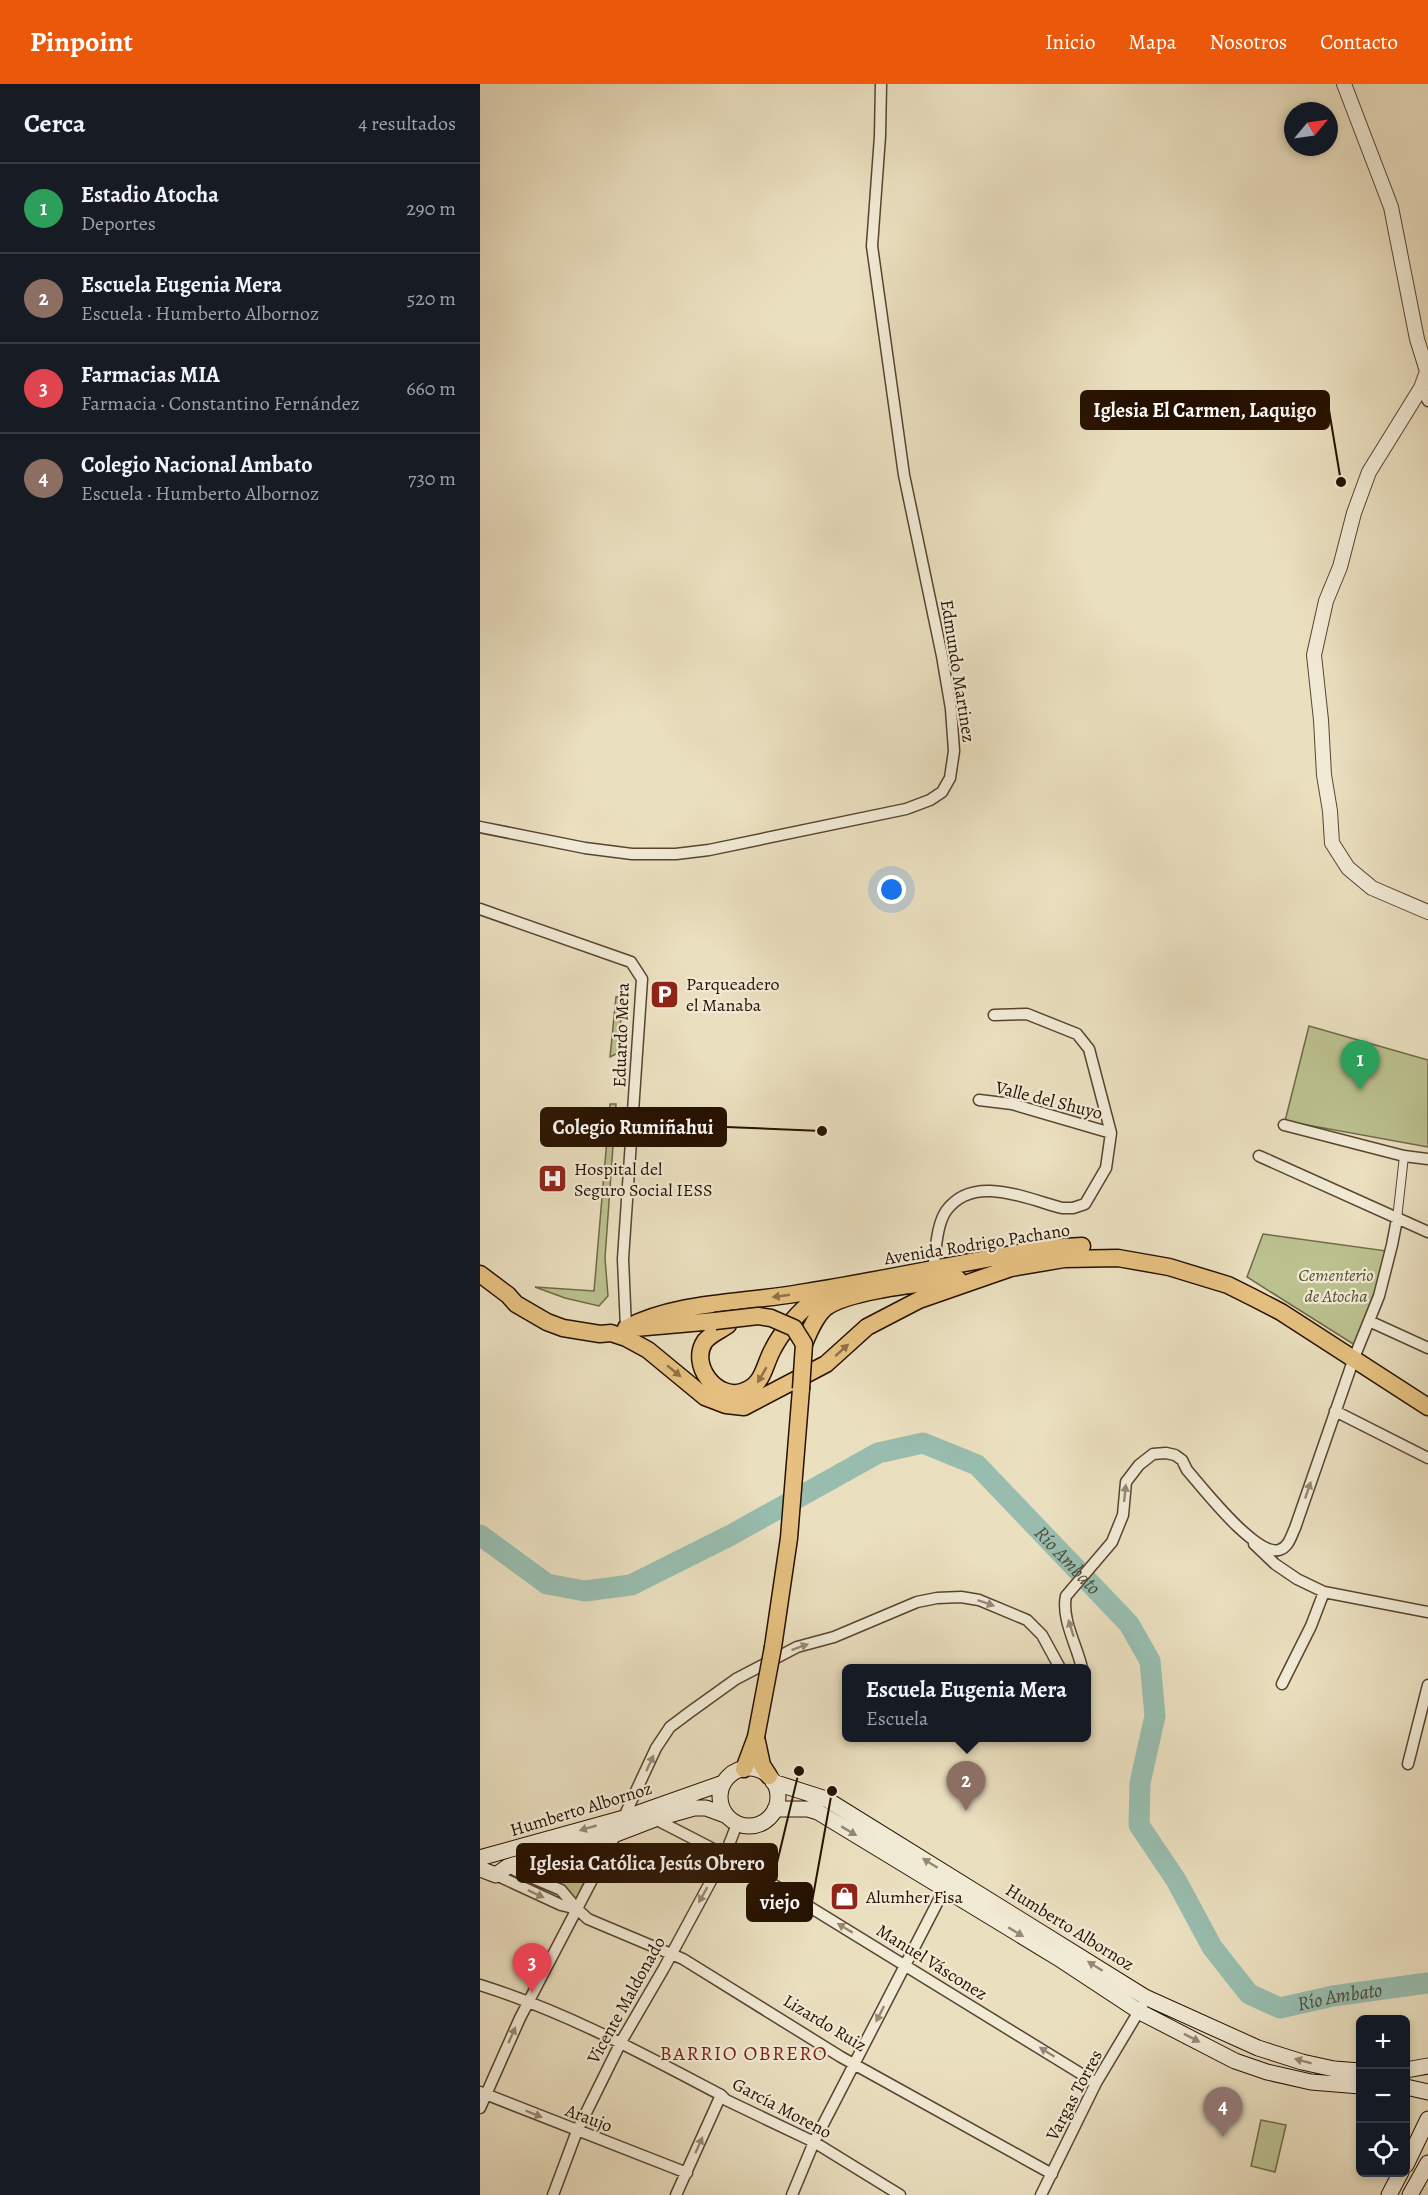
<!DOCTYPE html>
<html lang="es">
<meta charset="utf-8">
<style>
:root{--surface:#171b24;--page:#242831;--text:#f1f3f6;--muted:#9ea1a6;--line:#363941;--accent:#ea580c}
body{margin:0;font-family:Alegreya,serif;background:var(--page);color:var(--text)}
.controls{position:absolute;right:18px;bottom:18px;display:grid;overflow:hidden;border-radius:9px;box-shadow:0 3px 9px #0003}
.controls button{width:54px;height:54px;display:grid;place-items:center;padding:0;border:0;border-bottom:2px solid var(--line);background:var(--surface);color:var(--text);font:30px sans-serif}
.compass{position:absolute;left:804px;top:18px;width:54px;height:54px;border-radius:50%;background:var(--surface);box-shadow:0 3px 9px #0003;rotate:61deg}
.you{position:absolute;left:412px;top:806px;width:21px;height:21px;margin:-15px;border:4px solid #fff;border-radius:50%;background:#1a73e8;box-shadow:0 0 0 9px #1a73e833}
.badge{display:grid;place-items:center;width:39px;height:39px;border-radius:50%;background:var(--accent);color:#fff;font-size:20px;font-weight:700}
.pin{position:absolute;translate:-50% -50px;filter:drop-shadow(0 2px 3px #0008)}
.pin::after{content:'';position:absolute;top:32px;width:21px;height:18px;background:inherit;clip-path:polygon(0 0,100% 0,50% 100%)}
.popup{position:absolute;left:362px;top:1580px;width:249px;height:78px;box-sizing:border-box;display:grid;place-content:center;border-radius:9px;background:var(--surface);filter:drop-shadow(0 2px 4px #0005);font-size:20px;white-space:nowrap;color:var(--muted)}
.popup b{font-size:22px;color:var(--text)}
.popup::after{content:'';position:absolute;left:50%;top:100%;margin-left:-12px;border:12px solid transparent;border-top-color:var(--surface)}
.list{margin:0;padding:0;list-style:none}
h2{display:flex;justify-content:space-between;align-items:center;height:78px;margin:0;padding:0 24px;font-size:26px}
h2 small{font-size:20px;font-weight:400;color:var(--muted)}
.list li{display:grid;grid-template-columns:39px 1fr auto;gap:18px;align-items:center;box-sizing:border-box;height:90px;padding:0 24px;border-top:2px solid var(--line)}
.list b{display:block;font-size:22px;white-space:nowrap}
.list p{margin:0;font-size:20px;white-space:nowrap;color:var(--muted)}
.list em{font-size:20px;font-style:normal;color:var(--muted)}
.icon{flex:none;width:33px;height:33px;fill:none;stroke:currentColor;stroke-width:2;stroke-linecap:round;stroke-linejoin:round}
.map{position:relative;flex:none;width:948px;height:2111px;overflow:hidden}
header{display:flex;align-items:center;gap:36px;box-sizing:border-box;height:84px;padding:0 30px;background:var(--accent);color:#fff}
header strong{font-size:28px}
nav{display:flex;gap:33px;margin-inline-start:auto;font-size:21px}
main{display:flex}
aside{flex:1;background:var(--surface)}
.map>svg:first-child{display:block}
.green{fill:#bbc18f;stroke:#706948;stroke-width:1.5}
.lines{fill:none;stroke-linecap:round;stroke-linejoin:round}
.river{stroke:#98bdaf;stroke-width:21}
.pedestrian-casing{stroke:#574430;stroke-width:10}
.minor-casing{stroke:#574430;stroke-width:13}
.tertiary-casing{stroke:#574430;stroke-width:16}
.secondary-casing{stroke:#261100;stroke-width:17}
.primary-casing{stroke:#261100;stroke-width:19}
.pedestrian{stroke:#f1ead5;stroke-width:8}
.minor{stroke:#f1ead5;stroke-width:10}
.tertiary{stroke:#f1ead5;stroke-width:14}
.secondary{stroke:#f1ead5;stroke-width:15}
.primary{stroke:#e5c080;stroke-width:16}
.primary-bridge-casing{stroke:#261100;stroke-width:19;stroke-linecap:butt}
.primary-bridge{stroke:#e5c080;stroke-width:16}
.oneway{fill:#8f7146}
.oneway2{fill:#968875}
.labels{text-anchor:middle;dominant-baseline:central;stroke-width:4.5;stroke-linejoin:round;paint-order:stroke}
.street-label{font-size:18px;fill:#261100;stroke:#f1ead5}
.poi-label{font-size:18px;fill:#261100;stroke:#f1ead5;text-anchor:start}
.park-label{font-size:18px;font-style:italic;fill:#5a4f32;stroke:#f1ead5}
.water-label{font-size:20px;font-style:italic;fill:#4e4d3d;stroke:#f1ead5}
.neighbourhood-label{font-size:20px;letter-spacing:1.5px;fill:#7a1f14;stroke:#f1ead5}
.leader{fill:none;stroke:#261100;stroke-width:2}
.callout-dot{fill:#261100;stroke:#f1ead5;stroke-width:2}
.callout{fill:#261100;stroke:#261100;stroke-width:2}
.callout-label{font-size:20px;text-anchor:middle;font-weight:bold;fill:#fff}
</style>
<header>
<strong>Pinpoint</strong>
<nav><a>Inicio</a><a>Mapa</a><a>Nosotros</a><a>Contacto</a></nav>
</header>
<main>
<aside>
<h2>Cerca<small>4 resultados</small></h2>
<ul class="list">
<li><span class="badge" style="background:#2e9e5b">1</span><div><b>Estadio Atocha</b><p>Deportes</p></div><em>290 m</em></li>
<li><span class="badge" style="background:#8d6e63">2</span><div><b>Escuela Eugenia Mera</b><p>Escuela · Humberto Albornoz</p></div><em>520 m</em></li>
<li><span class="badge" style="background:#e0444e">3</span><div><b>Farmacias MIA</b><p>Farmacia · Constantino Fernández</p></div><em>660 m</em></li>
<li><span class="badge" style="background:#8d6e63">4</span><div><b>Colegio Nacional Ambato</b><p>Escuela · Humberto Albornoz</p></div><em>730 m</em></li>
</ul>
</aside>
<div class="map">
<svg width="948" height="2111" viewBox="0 0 948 2111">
<rect width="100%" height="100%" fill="#eadfbf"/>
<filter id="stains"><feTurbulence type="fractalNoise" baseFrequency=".00333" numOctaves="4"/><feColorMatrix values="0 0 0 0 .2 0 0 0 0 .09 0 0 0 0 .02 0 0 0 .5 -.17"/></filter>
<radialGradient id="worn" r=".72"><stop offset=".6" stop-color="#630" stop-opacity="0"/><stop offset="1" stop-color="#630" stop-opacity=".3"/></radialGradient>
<!-- green -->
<path class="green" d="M 143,912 L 138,969 L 130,973 L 136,913 Z
M 829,942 L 948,976 L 948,1063 L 805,1037 Z
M 130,1020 L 136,1020 L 125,1174 L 128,1212 L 119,1222 L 85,1214 L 55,1203 L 114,1207 Z
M 783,1150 L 907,1167 L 878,1263 L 767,1193 Z
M 120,1763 L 96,1816 L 40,1787 Z
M 781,2036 L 806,2041 L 795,2088 L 771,2082 Z"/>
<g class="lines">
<!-- river -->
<path class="river" id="s1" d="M 0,1451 L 67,1500 L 105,1507 L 151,1501 L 251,1451 L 398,1369 L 443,1359 L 497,1381 L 649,1540 L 670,1577 L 675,1632 L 660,1699 L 659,1741 L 696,1796 L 732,1863 L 769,1910 L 800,1924 L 853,1912 L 948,1899"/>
<defs>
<path id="pedestrian" d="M 917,1135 L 924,1072"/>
<path id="minor" d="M 941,304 L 948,317
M 0,743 L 105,764 L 152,770 L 196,770 L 229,766 L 426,725 L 450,716 L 462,708 L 470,694 L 474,667 L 471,625 L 462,572 L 424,391 L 392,162 L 400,52 L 401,0
M 0,825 L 151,878 L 162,895 L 143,1175 L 146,1244
M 499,1016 L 532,1020 L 631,1049
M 804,1041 L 924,1072 L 948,1075
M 779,1072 L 948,1148
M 453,1185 C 456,1168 456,1142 466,1127 C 493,1089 547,1115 582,1124 L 593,1124 L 605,1120 L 626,1084 L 631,1049 L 609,965 L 597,950 L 547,930 L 514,931
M 889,1237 L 948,1264
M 855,1327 L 948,1374
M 774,1460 L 795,1480 L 817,1495 L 844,1508 L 948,1528
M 602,1584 C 597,1562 581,1534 586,1512 L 632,1458 L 643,1431 L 646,1398 L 659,1381 L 673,1370 L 686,1369 L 695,1371 L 702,1376 L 707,1386 C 722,1403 775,1472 799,1466 C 809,1463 811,1452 815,1444 L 874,1274 L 899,1212 L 912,1161 L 917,1135
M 802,1600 L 831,1542 L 844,1508
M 928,1680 L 948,1601
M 175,1735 L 245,1771 L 616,1999
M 27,1783 L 81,1806 L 97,1825 L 108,1835 L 203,1875 L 361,1973 L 572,2090
M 16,1791 L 81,1821 L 97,1825
M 0,1901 C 86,1928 161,1969 241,2011 L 246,2016 L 334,2058 L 420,2111
M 0,2008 L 207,2089
M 0,2024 L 40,1934 L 136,1750 L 176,1664 L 190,1643 L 210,1628 L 256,1595 L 317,1563 L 354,1553 L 437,1518 L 457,1514 L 481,1513 L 499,1516 L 547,1536 L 562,1551 L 580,1584
M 73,2111 L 97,2047 L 141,1958 L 184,1884 L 245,1771 L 257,1740
M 196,2111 L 241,2011
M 312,2111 L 334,2058 L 467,1800
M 561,2111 L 616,1999 L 662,1922"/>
<path id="tertiary" d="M 864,0 L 911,123 L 937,255 L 947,287
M 948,285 L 941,304 L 889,388 L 874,429 L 860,483 L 846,517 L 834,571 L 841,636 L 844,691 L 850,727 L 852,759 L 868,784 L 892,804 L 948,828"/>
<path id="secondary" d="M240 1713a29 29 0 1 1 58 0a29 29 0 1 1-58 0Z
M 293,1698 L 346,1715 L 665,1913 L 778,1964 L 822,1978 L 854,1985 L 880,1987
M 295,1725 L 328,1725 L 338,1728 L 578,1874 L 660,1928 L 755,1977 L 787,1988 L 831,1998 L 880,2002
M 3,1773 L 144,1734 L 243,1699
M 0,1785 L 16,1791 L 27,1783 L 136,1750 L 175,1735 L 214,1724 L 226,1724 L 245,1731
M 926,1986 L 948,1982
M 926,2003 L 948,2008
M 926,2081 L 948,2035
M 909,2111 L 921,2088
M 930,2111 L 948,2079"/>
<path id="primary" d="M 0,1190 L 28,1211 L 36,1220 L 67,1238 L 83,1244 L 120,1250 L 131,1249 L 146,1254 L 168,1266 L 225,1313 L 246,1321 L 264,1323 L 346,1280 L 387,1243 L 439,1216 L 531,1184 L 584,1175 L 638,1174 L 689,1183 L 748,1201 L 772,1213 L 801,1228 L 948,1323
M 248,1241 C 241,1246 231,1250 225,1257 C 209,1280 236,1316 262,1308 C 284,1301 283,1283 293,1265 C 300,1251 315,1232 327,1222 C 334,1216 344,1212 351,1208
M 146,1244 C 197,1217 264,1219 320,1209 C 403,1196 484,1178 567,1164 L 602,1162
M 155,1244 L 235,1237
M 324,1260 C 329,1248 335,1233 345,1224 C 368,1206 448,1199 478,1195
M 293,1563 L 309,1454 L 321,1305
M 276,1653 L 282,1681 L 289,1692
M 264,1685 L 276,1653"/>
</defs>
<!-- pedestrian casing -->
<use href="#pedestrian" class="pedestrian-casing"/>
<!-- minor casing -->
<use href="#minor" class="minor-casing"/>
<!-- tertiary casing -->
<use href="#tertiary" class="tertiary-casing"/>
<!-- secondary casing -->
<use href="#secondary" class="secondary-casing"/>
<!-- primary casing -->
<use href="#primary" class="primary-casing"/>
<!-- pedestrian -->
<use href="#pedestrian" class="pedestrian"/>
<!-- minor -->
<use href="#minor" class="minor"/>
<!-- tertiary -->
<use href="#tertiary" class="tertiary"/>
<!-- secondary -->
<use href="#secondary" class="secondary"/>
<!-- primary -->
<use href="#primary" class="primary"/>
<defs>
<path id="primary-bridge" d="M 235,1237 L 278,1232 L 291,1234 L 314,1244 L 324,1260 L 321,1305
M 276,1653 L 293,1563"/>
</defs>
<!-- primary-bridge casing -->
<use href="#primary-bridge" class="primary-bridge-casing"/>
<!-- primary-bridge -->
<use href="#primary-bridge" class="primary-bridge"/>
</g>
<!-- one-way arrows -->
<defs><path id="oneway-solid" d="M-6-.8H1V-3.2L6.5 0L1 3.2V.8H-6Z" transform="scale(1.5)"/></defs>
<g class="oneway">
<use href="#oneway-solid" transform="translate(301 1212) rotate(172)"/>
<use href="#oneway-solid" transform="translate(362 1266) rotate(-42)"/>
<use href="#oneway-solid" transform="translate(194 1287) rotate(39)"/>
<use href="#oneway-solid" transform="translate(282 1291) rotate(120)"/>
</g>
<g class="oneway2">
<use href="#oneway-solid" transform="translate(828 1406) rotate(-71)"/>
<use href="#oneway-solid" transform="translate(645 1409) rotate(-84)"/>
<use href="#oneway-solid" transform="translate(506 1519) rotate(19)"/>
<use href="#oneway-solid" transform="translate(591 1544) rotate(-107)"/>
<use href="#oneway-solid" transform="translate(320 1563) rotate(-20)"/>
<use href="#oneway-solid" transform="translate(170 1679) rotate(-65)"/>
<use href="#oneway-solid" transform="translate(108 1744) rotate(164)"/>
<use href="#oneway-solid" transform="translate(369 1747) rotate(31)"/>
<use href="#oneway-solid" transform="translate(450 1779) rotate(-148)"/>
<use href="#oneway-solid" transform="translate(56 1810) rotate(25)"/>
<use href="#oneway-solid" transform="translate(223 1811) rotate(119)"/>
<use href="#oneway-solid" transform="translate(365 1844) rotate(-149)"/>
<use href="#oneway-solid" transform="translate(536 1848) rotate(31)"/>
<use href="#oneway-solid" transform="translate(615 1882) rotate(-148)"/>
<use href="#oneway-solid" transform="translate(400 1930) rotate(117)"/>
<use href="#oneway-solid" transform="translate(32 1951) rotate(-66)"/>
<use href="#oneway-solid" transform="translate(712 1954) rotate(27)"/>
<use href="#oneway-solid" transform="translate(567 1968) rotate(-148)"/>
<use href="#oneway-solid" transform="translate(823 1977) rotate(-165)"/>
<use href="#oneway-solid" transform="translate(54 2030) rotate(22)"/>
<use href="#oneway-solid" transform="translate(219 2061) rotate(-66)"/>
</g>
<!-- icons -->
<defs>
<symbol id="parking-square" viewBox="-11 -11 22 22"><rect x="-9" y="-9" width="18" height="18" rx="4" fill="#8f2418" stroke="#f1ead5"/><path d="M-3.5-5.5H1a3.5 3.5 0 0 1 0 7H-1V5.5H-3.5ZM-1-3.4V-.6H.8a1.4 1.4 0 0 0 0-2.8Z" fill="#fff"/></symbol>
<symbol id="hospital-square" viewBox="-11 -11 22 22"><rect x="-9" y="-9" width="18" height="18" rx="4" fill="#8f2418" stroke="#f1ead5"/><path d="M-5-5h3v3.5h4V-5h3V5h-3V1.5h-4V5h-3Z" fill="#fff"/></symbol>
<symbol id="shop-square" viewBox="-11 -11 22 22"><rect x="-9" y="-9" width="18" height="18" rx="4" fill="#8f2418" stroke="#f1ead5"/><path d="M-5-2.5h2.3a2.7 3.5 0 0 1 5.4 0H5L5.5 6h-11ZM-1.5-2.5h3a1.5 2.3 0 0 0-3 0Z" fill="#fff"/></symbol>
</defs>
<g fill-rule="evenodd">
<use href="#parking-square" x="168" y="894" width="33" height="33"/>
<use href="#hospital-square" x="56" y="1078" width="33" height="33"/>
<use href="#shop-square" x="348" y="1796" width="33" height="33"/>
</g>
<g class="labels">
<!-- street labels -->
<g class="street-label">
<text transform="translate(478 587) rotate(81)">Edmundo Martinez</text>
<text transform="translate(141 951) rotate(-88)">Eduardo Mera</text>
<text transform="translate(569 1016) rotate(14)">Valle del Shuyo</text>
<text transform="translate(497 1160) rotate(-9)">Avenida Rodrigo Pachano</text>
<text transform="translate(101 1725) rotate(-17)">Humberto Albornoz</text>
<text transform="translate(590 1843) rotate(32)">Humberto Albornoz</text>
<text transform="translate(452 1878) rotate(32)">Manuel Vásconez</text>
<text transform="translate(146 1916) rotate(-61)">Vicente Maldonado</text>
<text transform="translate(345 1939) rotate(31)">Lizardo Ruiz</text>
<text transform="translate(594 2011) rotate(-62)">Vargas Torres</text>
<text transform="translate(302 2024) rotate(28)">García Moreno</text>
<text transform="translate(109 2034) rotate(21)">Araujo</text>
</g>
<!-- poi labels -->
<g class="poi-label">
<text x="206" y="900">Parqueadero<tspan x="206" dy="21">el Manaba</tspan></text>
<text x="94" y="1085">Hospital del<tspan x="94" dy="21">Seguro Social IESS</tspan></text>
<text x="386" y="1813">Alumher Fisa</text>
</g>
<!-- park labels -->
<g class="park-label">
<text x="856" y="1191">Cementerio<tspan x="856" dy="21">de Atocha</tspan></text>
</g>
<!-- water labels -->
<g class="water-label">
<text stroke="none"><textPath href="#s1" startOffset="684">Río Ambato</textPath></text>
<text stroke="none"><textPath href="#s1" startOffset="1278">Río Ambato</textPath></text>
</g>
<!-- neighbourhood labels -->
<g class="neighbourhood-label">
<text x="264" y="1969">BARRIO OBRERO</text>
</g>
</g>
<!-- callouts -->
<path class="leader" d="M861 398L849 326M342 1047L246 1043M319 1687L297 1779M352 1707L332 1818"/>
<g class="callout-dot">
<circle cx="861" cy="398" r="6"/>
<circle cx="342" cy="1047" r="6"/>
<circle cx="319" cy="1687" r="6"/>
<circle cx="352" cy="1707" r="6"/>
</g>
<g class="callout">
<rect x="601" y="307" width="248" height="38" rx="6"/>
<rect x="61" y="1024" width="185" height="38" rx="6"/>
<rect x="37" y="1760" width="260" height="38" rx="6"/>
<rect x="267" y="1799" width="65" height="38" rx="6"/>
</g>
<g class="callout-label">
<text x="725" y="333">Iglesia El Carmen, Laquigo</text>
<text x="153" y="1050">Colegio Rumiñahui</text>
<text x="167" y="1786">Iglesia Católica Jesús Obrero</text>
<text x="300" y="1825">viejo</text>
</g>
<rect width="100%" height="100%" filter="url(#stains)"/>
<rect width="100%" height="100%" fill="url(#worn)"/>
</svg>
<div class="controls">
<button>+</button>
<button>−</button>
<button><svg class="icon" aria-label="locate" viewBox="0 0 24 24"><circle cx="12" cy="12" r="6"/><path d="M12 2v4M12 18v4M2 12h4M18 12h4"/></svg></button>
</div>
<svg class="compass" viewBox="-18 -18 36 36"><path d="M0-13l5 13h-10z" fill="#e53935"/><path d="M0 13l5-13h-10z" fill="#9ea1a6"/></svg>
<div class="you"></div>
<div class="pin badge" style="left:880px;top:1006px;background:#2e9e5b">1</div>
<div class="pin badge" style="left:486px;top:1727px;background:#8d6e63">2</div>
<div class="popup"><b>Escuela Eugenia Mera</b>Escuela</div>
<div class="pin badge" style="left:52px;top:1909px;background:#e0444e">3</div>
<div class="pin badge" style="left:743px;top:2053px;background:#8d6e63">4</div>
</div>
</main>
